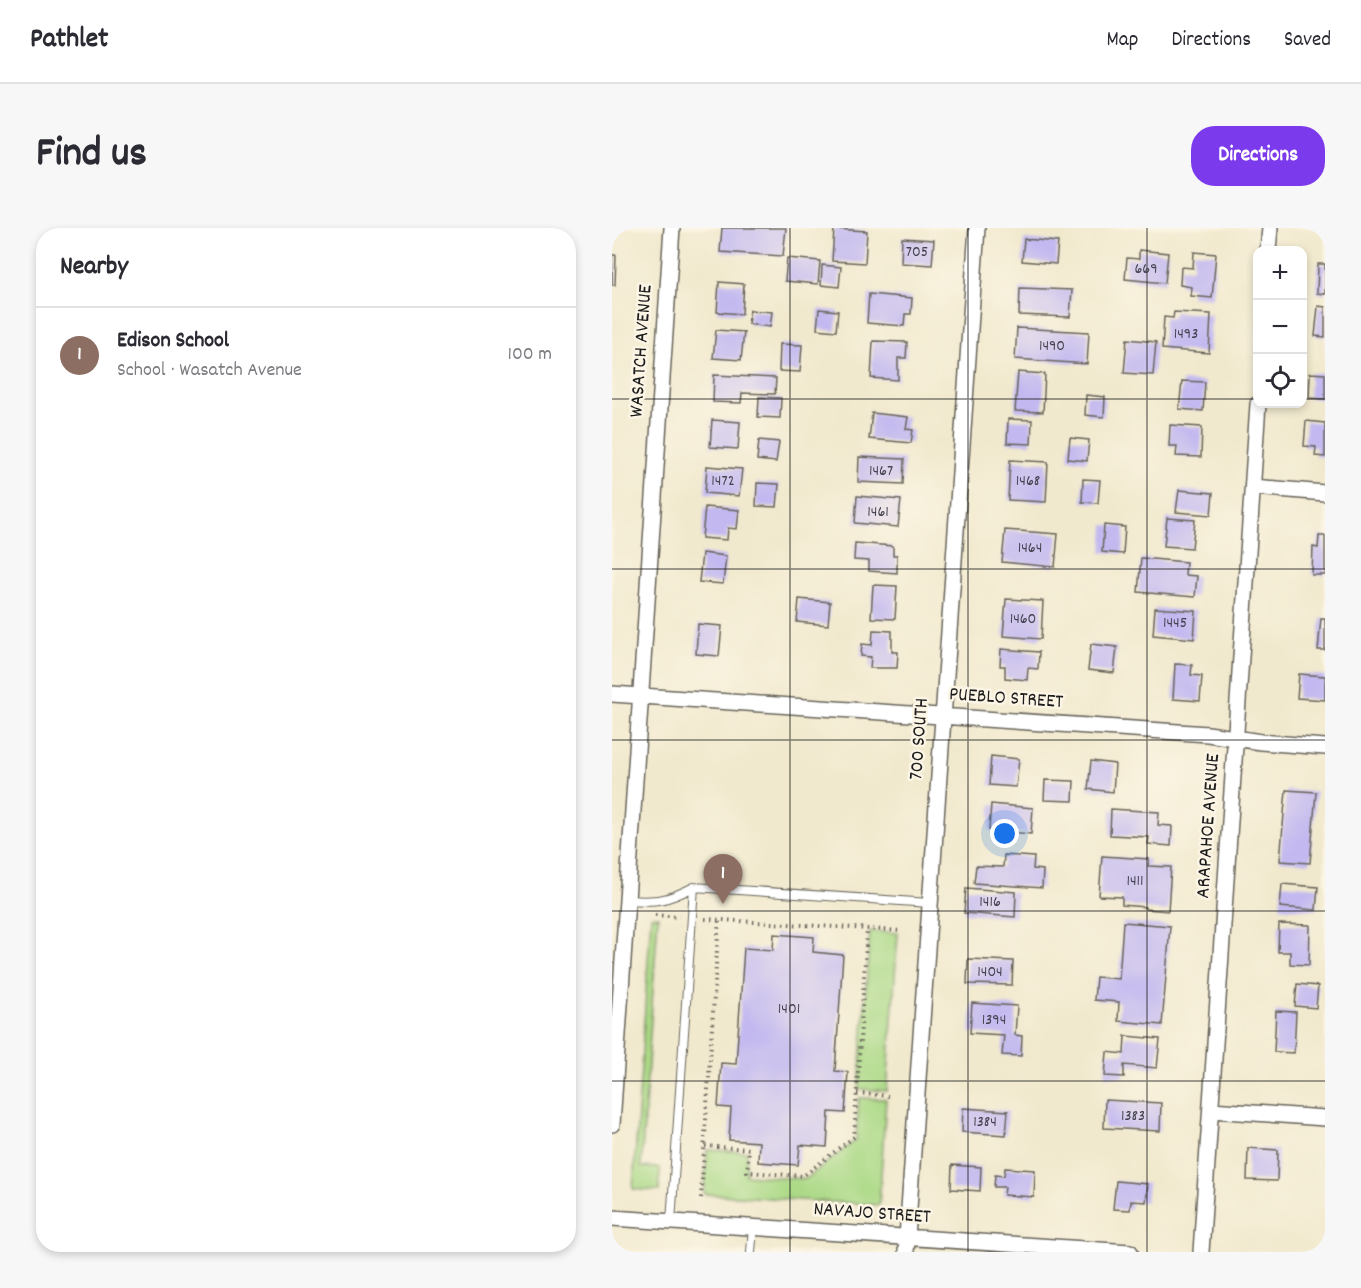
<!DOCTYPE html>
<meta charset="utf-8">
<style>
:root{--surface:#fff;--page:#f7f7f7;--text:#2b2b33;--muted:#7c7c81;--line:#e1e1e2;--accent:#7c3aed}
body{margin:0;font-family:Dekko,sans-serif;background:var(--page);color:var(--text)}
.controls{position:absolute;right:18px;top:18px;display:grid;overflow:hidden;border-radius:12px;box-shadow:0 3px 9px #0003}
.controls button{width:54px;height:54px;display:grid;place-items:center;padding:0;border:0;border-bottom:2px solid var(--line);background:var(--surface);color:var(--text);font:30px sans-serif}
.you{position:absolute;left:393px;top:606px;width:21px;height:21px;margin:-15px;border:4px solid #fff;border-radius:50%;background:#1a73e8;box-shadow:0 0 0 9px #1a73e833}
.badge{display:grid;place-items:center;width:39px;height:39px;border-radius:50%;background:var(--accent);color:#fff;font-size:20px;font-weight:700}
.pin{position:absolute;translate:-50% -50px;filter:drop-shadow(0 2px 3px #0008)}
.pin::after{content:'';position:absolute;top:32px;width:21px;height:18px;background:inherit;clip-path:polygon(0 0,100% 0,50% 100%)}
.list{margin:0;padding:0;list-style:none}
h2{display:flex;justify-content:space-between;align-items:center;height:78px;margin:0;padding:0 24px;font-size:26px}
h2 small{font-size:20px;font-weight:400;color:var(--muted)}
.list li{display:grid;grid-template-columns:39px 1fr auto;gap:18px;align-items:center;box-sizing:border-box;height:96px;padding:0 24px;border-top:2px solid var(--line)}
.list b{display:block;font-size:22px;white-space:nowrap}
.list p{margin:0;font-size:20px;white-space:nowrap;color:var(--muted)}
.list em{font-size:20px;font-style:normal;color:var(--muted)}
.icon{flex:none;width:33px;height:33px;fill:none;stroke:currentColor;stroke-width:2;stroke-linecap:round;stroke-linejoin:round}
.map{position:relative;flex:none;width:713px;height:1024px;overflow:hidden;border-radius:24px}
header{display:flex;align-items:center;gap:36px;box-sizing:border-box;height:84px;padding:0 30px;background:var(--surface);border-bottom:2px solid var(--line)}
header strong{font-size:28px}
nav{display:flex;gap:33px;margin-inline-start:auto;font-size:21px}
.intro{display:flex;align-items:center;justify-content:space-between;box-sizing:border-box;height:144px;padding:0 36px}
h1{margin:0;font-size:42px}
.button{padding:15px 27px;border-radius:24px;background:var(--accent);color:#fff;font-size:21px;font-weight:700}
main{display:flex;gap:36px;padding:0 36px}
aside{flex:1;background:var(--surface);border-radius:24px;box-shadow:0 3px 9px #0003}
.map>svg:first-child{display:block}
.green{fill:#abd986;stroke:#647a51;stroke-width:1.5}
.building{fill:#c3b9f0}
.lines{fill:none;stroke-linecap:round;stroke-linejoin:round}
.lane-casing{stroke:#67645a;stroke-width:10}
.street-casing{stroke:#67645a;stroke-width:18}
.path{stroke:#67645a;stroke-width:4;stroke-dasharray:1.5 4.5;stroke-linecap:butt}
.lane{stroke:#fff;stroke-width:8}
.street{stroke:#fff;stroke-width:15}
.grid{fill:none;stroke:#1c1c1c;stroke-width:1.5;stroke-opacity:0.55}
.labels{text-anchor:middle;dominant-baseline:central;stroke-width:5;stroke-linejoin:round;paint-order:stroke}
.number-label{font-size:16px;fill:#464351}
.street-label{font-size:20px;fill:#1c1c1c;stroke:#fcf5e5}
</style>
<header>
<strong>Pathlet</strong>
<nav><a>Map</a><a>Directions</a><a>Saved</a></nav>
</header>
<div class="intro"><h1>Find us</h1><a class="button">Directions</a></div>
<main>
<aside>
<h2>Nearby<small></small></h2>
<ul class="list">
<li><span class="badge" style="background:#8d6e63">1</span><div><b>Edison School</b><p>School · Wasatch Avenue</p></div><em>100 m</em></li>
</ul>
</aside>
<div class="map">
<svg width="713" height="1024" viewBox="0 0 713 1024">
<rect width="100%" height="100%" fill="#fcf5e5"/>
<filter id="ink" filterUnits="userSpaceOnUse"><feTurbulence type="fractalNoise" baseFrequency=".0167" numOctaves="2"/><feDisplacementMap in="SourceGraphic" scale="12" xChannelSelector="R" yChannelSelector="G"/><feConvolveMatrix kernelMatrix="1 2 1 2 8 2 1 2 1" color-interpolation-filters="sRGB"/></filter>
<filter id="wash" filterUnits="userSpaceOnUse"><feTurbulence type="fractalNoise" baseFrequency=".008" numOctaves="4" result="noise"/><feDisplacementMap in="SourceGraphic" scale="24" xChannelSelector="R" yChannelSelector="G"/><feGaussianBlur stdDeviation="1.35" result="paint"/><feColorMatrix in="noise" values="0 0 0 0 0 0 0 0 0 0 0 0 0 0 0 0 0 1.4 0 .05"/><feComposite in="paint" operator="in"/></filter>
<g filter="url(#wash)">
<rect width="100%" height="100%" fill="#f1e9cd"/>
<!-- green -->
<path class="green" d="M 39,688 L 46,688 L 29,939 L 48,940 L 47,963 L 21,961 Z
M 258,703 L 286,705 L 275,863 L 247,861 Z
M 247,870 L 274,871 L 267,977 L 92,966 L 95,922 L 135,924 L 134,947 L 194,951 L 244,912 Z"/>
<g id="blocks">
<!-- building -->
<path class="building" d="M 110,0 L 174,0 L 171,28 L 108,24 Z
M 222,1 L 255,3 L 253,35 L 220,33 Z
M 290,10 L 322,12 L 320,37 L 289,35 Z
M 412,11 L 446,14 L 444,36 L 410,33 Z
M 527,22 L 556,25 L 553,55 L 513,51 L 515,30 L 527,31 Z
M 582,24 L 604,26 L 600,70 L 579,68 L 580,59 L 568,57 L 569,39 L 581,40 Z
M 0,27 L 4,27 L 3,57 L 0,57 Z
M 175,30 L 208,33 L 206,56 L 173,53 Z
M 706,36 L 713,36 L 713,66 L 705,65 Z
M 210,37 L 229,39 L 227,59 L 209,57 Z
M 107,54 L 132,56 L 130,86 L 105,84 Z
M 408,60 L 460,62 L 458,89 L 407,87 Z
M 257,66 L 300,70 L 299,86 L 293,86 L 292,98 L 255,95 Z
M 706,78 L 713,79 L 713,109 L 703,108 Z
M 207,81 L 226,83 L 224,103 L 205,101 Z
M 138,82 L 160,84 L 158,99 L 136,96 Z
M 562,84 L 599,86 L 597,125 L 550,121 L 552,89 L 561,90 Z
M 405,100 L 477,104 L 475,136 L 403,131 Z
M 104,102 L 132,104 L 129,132 L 101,130 Z
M 515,111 L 544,114 L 541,147 L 512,145 Z
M 261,113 L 295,114 L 294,130 L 286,130 L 286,152 L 259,150 Z
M 168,116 L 190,117 L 188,144 L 167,143 Z
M 406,144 L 433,146 L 431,184 L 403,183 Z
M 698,145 L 713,146 L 713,171 L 697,170 Z
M 102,147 L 164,150 L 163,166 L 130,165 L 129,175 L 101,174 Z
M 570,153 L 593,154 L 591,183 L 567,181 Z
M 474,167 L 493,169 L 492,189 L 473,187 Z
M 147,169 L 169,170 L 168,190 L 146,189 Z
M 260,185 L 296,189 L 294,201 L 301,202 L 299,215 L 257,211 Z
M 396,191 L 420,192 L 419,216 L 395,215 Z
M 100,192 L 128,194 L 126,221 L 98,219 Z
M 694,193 L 713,195 L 713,229 L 703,228 L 704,219 L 692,218 Z
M 558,197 L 590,199 L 589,229 L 564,228 L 565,218 L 557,218 Z
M 458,210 L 477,212 L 475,233 L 456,231 Z
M 147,212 L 167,214 L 164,234 L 145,232 Z
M 247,229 L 292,231 L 291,256 L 246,254 Z
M 398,232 L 436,234 L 434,274 L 396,272 Z
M 95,238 L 130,241 L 127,268 L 93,265 Z
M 471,251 L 488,252 L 486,275 L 470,274 Z
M 145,255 L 167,256 L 165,279 L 144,278 Z
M 567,262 L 601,265 L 599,287 L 564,284 Z
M 245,268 L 289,272 L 286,299 L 243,295 Z
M 93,279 L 127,282 L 125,301 L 116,300 L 115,312 L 90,310 Z
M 555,290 L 583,292 L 580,320 L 552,318 Z
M 492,297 L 513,299 L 511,326 L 490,324 Z
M 393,302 L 446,306 L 443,339 L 390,334 Z
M 707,308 L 713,308 L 713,347 L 700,347 L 701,319 L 706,320 Z
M 243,315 L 281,318 L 281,327 L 285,327 L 285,345 L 257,343 L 257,333 L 242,332 Z
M 90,325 L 114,328 L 111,356 L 87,354 Z
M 529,330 L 574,334 L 573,347 L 585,348 L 583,369 L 526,364 Z
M 261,357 L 285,358 L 283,391 L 259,390 Z
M 187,371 L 218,374 L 216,397 L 185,394 Z
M 394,371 L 431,373 L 429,411 L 391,408 Z
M 543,380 L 584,383 L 582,411 L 541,407 Z
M 709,390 L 713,390 L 713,422 L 706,422 Z
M 86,396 L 110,398 L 107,428 L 84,426 Z
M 261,402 L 280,403 L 280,424 L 286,424 L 285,440 L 258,440 L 259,429 L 249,428 L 250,416 L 260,417 Z
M 479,416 L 505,419 L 502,445 L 476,442 Z
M 389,421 L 427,424 L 426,441 L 416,440 L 415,452 L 393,450 L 393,438 L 388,438 Z
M 563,436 L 580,437 L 579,447 L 590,448 L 588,473 L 561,471 Z
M 687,446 L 713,448 L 713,472 L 685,470 Z
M 379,528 L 407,531 L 404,559 L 377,557 Z
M 479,533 L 503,536 L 501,564 L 476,561 Z
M 433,552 L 462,553 L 461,573 L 432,572 Z
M 674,562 L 704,564 L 698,635 L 668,633 Z
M 379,576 L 421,580 L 419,606 L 377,602 Z
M 499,581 L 547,584 L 546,597 L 560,598 L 559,618 L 536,616 L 537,609 L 498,607 Z
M 392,627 L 422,629 L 421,641 L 431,642 L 430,660 L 362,655 L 364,638 L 391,639 Z
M 490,628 L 537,631 L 536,638 L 559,639 L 556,683 L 533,681 L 533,679 L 510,677 L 510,669 L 487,668 Z
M 670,656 L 706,659 L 704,682 L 668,679 Z
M 354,660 L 404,664 L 403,689 L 352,685 Z
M 511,694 L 558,698 L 550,797 L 506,793 L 507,774 L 482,772 L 484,749 L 507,751 Z
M 667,696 L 698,697 L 697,737 L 678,736 L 678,724 L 666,724 Z
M 162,706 L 202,709 L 201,724 L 231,727 L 223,843 L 236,844 L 233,885 L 217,884 L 215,919 L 188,917 L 186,937 L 146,934 L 147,914 L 117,912 L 119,880 L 106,879 L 109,835 L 124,836 L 132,720 L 161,722 Z
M 356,731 L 401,733 L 400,757 L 355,756 Z
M 685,756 L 706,758 L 704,780 L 683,778 Z
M 360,775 L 405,778 L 403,807 L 410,808 L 409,828 L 390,827 L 392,807 L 358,805 Z
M 664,783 L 684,784 L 682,825 L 662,824 Z
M 513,808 L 548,811 L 545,840 L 512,837 L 512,849 L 493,848 L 495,824 L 512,826 Z
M 493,872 L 549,875 L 548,903 L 492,900 Z
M 351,880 L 396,883 L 394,907 L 350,904 Z
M 636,920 L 666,922 L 665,953 L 635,952 Z
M 340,937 L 369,939 L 368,963 L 339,961 Z
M 393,940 L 423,942 L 422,969 L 392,967 L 393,959 L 382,959 L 383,947 L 392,948 Z
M 504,953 L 536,956 L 534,974 L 519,973 L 518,982 L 501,981 Z"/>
</g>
</g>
<g filter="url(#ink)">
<use href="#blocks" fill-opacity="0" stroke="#67645a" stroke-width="1.5"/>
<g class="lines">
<defs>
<path id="lane" d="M 15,672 C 46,674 54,673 82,659 L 318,675
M 59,994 L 82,659
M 139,1024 L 141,999"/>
<path id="street" d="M 656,22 L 658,0
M 641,259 L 713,265
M 0,466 L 596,506 L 649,514 L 713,519
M 599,882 L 713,890
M 0,896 L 60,0
M 0,990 L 518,1024
M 294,1024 L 365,0
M 589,1024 L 646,176"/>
</defs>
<!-- lane casing -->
<use href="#lane" class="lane-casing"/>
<!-- street casing -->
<use href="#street" class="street-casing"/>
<!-- path -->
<path class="path" d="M 43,687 L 67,689
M 93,691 L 290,703
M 245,865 L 276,868
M 93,918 L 137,921 L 135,944 L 191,948 L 242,909 L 255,701
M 89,970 L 107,691"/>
<!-- lane -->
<use href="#lane" class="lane"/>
<!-- street -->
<use href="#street" class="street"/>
</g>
</g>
<!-- grid -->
<path class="grid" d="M 178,0 L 178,1024M 356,0 L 356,1024M 535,0 L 535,1024M 0,171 L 646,171M 690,171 L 713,171M 0,341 L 713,341M 0,512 L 713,512M 0,683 L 713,683M 0,853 L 713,853"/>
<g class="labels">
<!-- number labels -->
<g class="number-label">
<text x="305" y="24">705</text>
<text x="534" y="41">669</text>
<text x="574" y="106">1493</text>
<text x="440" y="118">1490</text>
<text x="269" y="243">1467</text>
<text x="111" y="253">1472</text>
<text x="416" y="253">1468</text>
<text x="266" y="284">1461</text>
<text x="418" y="320">1464</text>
<text x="411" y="391">1460</text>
<text x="563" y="395">1445</text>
<text x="523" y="653">1411</text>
<text x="378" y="674">1416</text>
<text x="378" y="744">1404</text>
<text x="177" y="781">1401</text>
<text x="382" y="792">1394</text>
<text x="521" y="888">1383</text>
<text x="373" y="894">1384</text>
</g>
<!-- street labels -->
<g class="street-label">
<text transform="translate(30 123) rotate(-86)">WASATCH AVENUE</text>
<text transform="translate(394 471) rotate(4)">PUEBLO STREET</text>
<text transform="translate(308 511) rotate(-86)">700 SOUTH</text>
<text transform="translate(597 598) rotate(-86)">ARAPAHOE AVENUE</text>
<text transform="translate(260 986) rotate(4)">NAVAJO STREET</text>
</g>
</g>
</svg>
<div class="controls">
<button>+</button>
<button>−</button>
<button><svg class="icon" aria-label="locate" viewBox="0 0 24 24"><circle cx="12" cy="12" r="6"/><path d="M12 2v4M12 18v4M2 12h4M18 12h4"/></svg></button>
</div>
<div class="you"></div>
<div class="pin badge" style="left:111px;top:676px;background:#8d6e63">1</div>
</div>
</main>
